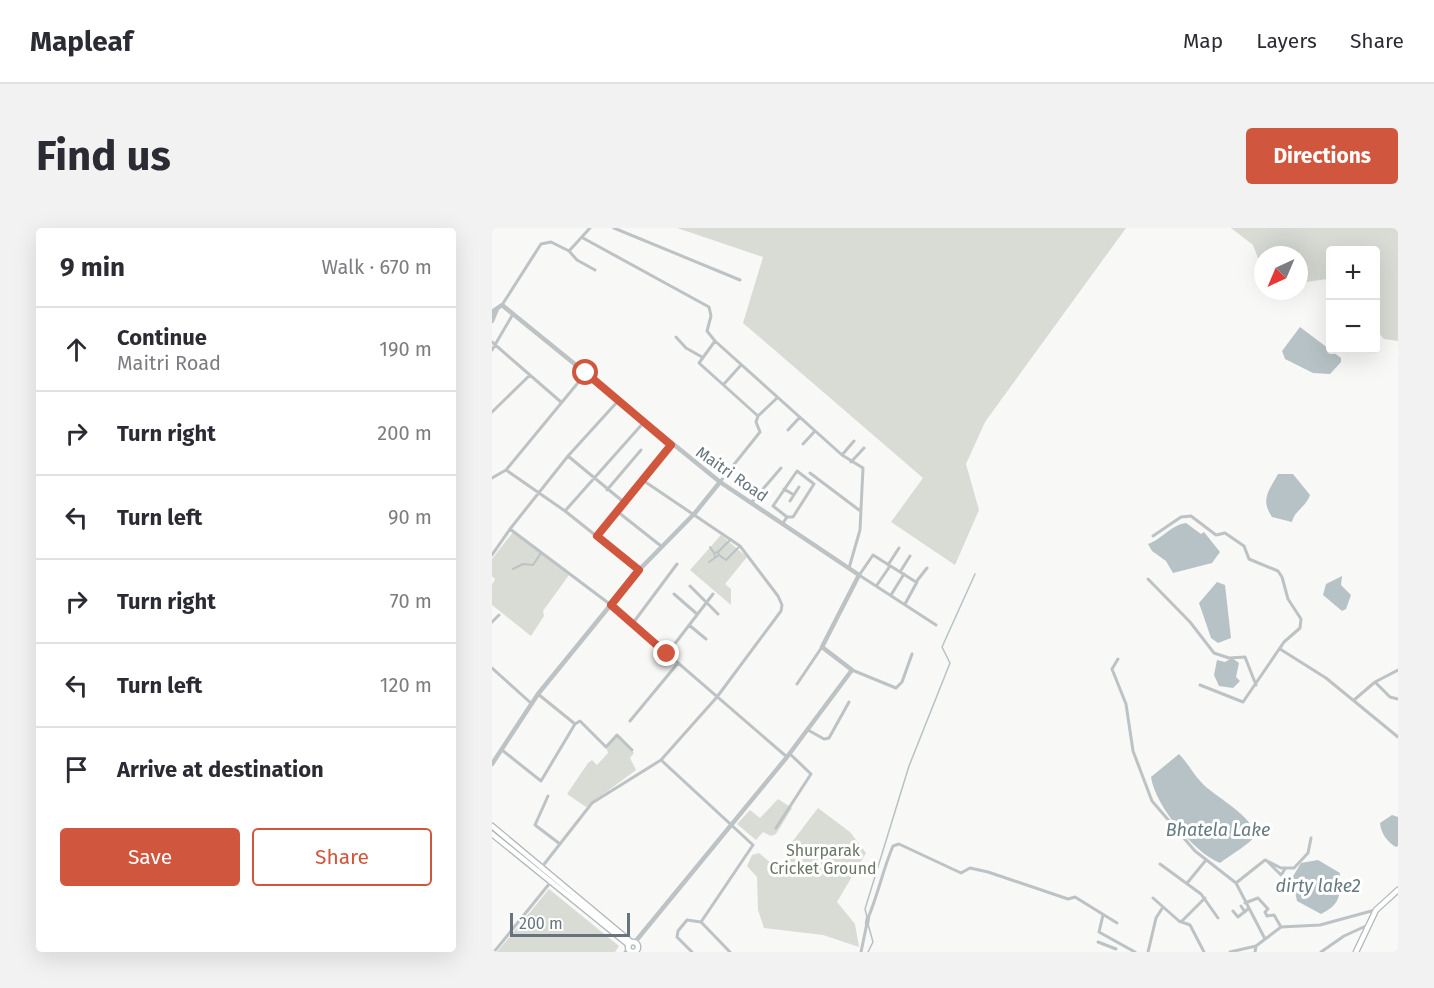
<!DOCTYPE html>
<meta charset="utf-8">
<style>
:root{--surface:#fff;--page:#f2f2f3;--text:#2b2b33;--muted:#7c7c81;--line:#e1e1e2;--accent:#d0563e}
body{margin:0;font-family:"Fira Sans",sans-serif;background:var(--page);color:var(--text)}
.controls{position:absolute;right:18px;top:18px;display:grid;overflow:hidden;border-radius:6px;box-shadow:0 6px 24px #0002}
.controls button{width:54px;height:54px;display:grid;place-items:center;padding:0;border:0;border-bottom:2px solid var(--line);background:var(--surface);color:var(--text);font:30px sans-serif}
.compass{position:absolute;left:762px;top:18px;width:54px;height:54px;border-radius:50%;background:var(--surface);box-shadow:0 6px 24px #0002;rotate:224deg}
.scale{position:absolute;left:18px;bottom:15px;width:120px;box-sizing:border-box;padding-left:6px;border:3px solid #66757d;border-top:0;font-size:16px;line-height:21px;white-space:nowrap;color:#66757d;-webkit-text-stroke:4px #fff;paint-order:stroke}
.stop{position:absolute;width:18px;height:18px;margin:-14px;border:4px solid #d0563e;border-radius:50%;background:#fff}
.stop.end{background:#d0563e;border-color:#fff;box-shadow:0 2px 6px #0008}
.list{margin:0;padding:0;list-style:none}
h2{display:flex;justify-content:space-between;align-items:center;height:78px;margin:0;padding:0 24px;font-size:26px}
h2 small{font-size:20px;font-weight:400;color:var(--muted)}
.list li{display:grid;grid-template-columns:39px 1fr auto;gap:18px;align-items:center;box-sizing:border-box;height:84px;padding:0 24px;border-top:2px solid var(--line)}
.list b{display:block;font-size:22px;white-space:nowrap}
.list p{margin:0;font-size:20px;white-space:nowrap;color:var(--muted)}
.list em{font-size:20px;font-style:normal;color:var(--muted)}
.actions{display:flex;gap:12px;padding:18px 24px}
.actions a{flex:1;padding:14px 0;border:2px solid var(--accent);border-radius:6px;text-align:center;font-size:21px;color:var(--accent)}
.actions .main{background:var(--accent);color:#fff}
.icon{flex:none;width:33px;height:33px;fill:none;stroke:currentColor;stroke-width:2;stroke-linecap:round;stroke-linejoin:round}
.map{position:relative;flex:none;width:906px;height:724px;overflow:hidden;border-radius:6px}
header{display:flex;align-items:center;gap:36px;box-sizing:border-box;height:84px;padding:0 30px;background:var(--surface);border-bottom:2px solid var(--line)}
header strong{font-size:28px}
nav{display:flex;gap:33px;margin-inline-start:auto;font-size:21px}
.intro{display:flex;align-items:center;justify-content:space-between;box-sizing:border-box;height:144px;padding:0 36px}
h1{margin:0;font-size:42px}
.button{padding:15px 27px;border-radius:6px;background:var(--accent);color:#fff;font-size:21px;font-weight:700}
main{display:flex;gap:36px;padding:0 36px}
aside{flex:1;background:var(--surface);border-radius:6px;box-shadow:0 6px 24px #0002}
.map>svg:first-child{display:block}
.green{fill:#d8dcd5}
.water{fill:#b6c2c5}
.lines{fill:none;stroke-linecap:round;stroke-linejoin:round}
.stream{stroke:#b6c2c5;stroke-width:1.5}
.secondary-casing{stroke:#b0b6ba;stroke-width:7}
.pedestrian{stroke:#bdc2c5;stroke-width:2}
.minor{stroke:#bdc2c5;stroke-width:3}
.tertiary{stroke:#bdc2c5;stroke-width:4.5}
.secondary{stroke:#fff;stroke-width:4.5}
.route{stroke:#d0563e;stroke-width:8}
.labels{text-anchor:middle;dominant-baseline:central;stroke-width:6;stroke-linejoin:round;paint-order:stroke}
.street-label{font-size:16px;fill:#66757d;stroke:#fff}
.park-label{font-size:16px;fill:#687664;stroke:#fff}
.water-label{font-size:18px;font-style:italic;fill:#667a7f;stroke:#fff}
</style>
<header>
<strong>Mapleaf</strong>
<nav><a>Map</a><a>Layers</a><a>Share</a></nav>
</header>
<div class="intro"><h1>Find us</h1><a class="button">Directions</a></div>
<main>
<aside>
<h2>9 min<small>Walk · 670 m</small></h2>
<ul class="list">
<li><svg class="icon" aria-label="ahead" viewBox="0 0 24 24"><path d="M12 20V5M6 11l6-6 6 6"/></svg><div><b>Continue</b><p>Maitri Road</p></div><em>190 m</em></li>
<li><svg class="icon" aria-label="right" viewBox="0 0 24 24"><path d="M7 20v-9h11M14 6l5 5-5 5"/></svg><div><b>Turn right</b></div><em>200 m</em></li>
<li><svg class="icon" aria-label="left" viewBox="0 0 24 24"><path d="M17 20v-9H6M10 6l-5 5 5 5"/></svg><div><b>Turn left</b></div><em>90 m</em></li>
<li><svg class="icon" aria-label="right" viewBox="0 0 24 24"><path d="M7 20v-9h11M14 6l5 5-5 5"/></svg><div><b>Turn right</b></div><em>70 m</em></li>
<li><svg class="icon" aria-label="left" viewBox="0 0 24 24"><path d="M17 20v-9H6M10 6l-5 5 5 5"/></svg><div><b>Turn left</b></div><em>120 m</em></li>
<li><svg class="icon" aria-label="arrive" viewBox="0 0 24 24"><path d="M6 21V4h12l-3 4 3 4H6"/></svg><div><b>Arrive at destination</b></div></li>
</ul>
<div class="actions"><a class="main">Save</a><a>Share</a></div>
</aside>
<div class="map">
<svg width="906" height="724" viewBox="0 0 906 724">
<rect width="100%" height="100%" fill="#f8f8f6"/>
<!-- green -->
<path class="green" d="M 185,0 L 634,0 L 493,194 L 474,236 L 487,282 L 463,337 L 399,294 L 431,250 L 251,95 L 271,29 Z
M 739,0 L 906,0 L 906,113 L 892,111 L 884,102 L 884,22 L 838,22 L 838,54 L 835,51 L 807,55 L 807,27 L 771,27 L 771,43 L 761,17 Z
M 21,304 L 77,347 L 51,383 L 52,388 L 39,408 L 0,377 L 0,357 L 3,351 L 0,348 L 0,331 Z
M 229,307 L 255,329 L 233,356 L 239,361 L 239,377 L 198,342 Z
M 125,507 L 142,525 L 138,530 L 144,542 L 94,579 L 75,566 L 96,535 L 100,532 L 105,537 L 116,525 L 114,519 Z
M 286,571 L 300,580 L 284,606 L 279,608 L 271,604 L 264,612 L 245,596 L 258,582 L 268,590 Z
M 326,580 L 358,604 L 374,625 L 345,674 L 363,696 L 367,719 L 331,707 L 272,700 L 266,682 L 265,649 L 255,638 L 260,627 L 267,625 L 291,645 L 300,614 Z
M 57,661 L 127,718 L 123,724 L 5,724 Z"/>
<!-- water -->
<path class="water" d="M 808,99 L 849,130 L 849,134 L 838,146 L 821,145 L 793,131 L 790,123 Z
M 786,246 L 801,246 L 818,267 C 814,279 803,282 800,294 L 780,289 C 768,271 777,263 786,246 Z
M 694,295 L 709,306 L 712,304 L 728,324 L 720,335 L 681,345 L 674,333 L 660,323 L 656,316 C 670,311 679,297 694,295 Z
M 850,348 L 849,357 L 859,367 L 854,381 L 850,383 L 831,367 L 834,356 Z
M 725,354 L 733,357 L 739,410 L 726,415 L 719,410 L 707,375 Z
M 740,430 L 747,435 L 744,449 L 748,453 L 741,460 L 727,458 L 722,447 L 725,432 L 733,434 Z
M 687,526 C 696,535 701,546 710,555 C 720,567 769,592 761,610 C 759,615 734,630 728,635 C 701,624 663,577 659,549 Z
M 900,587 L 906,589 L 906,618 L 904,619 C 895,614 889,605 888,595 Z
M 826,632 L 848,645 C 846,664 853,674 829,686 L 805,673 L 800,650 L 809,635 Z"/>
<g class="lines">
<!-- stream -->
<path class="stream" d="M 375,689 L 373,681 L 417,538 L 458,435 L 450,419 L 483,346
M 376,724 L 381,714 L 376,696"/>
<defs>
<path id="secondary" d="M 0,598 L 139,714
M 0,606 L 137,717
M136 719a5 5 0 1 1 10 0a5 5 0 1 1-10 0Z
M 864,724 L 884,682 L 906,662"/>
</defs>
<!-- secondary casing -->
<use href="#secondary" class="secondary-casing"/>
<!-- pedestrian -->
<path class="pedestrian" d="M 218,319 L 222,325
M 226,324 L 239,311
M 227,327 L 234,332 L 248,318
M 217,334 L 227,327 L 226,324 L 222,325 L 223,328
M 21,341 L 31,336 L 41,337 L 49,325"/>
<!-- minor -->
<path class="minor" d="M 122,0 L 248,52
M 91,10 L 217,79 L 219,88 L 215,103 L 223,113
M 77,23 L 85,32 L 103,42
M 10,77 L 49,16 L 59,14 L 77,23 L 98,0
M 184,109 L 194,120 L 210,129
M 0,114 L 69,174
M 0,122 L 21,86
M 232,156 L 249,137
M 0,184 L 38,147
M 266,188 L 207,135 L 223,113 L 350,227 L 371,240 L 368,302 L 357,340
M 296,202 L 308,189
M 311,216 L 323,203
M 350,227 L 362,213
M 76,228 L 134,276
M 359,234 L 372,220
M 14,242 L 73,283 L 147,342
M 318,245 L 367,282
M 0,250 L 14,242 L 94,145
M 152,253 L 248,318 L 286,368 L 290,377 L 289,383 L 225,469 L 169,532
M 228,254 L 268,204 L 264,194 L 266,188 L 285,170
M 292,261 L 302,267
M 115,262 L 149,222
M 298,273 L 307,259
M 259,275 L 289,240
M 73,283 L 152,194
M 126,284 L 169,318
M 291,295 L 295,289 L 281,278 L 305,243 L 322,256 L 301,289 L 295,289
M 18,301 L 76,228 L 126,173
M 105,308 L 179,217
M 661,308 L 689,289 L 699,288 L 724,307 L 733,305 L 752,318 L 757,331 L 786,343 L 790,349 L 796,371 L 809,391 L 808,400 L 792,414 L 751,474 L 708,457
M 0,327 L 18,301 L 119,377 L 295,529
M 396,337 L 407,320
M 408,344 L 418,328
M 368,346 L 381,327 L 424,354 L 435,340
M 367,347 L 444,397
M 656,351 L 698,394 L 722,425 L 737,430 L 753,429 L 764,457
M 385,357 L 398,338
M 198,358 L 226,386
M 182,366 L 205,386
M 399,367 L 412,346
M 413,376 L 425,354
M 0,394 L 7,387
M 141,395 L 185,336
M 197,397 L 214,411
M 788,421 L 834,450 L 906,509
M 175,426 L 221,366
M 626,431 L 620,441 L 634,476 L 641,523 L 660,573 L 703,623 L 744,655 L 773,711
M 0,440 L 40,476
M 360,442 L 404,460 L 410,454 L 420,426
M 884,455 L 898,469 L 906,471
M 305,456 L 330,419
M 46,466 L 83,496 L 88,493 L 114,519 L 125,507 L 140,522
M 862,472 L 883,454 L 906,442
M 138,493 L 186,435
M 316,502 L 332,511 L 337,510 L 357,474
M 10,522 L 49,553 L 83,496
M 56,568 L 43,597 L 68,616
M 284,600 L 319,546 L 298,526
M 774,632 L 789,647 L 793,641
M 668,636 L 709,666 L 726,690
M 46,644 L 100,575 L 169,532 L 261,617 L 209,694 L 195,692 L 186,703 L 185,709 L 200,724
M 696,654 L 714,632
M 744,655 L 773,632 L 789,640 L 802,640 L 816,625 L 819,610
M 661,670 L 687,693 L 698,697 L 712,724
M 753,675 L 766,670 L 776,681 L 773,684 L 775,688 L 782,687 L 789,699
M 749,678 L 753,684
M 741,683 L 746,689 L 756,681
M 611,687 L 607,704 L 643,724
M 376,690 C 386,667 391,641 401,618 L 407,616 L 469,645 L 478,640 L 496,644 L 576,671 L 583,669 L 625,695
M 209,694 L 238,724
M 689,694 L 713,670
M 606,714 L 624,721
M 764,718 L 789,699 L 828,697 L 883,682
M 2,724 L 62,650
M 369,724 L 375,695
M 656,724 L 664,690 L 671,679
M 738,724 L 764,718
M 763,724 L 764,718
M 829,724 L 852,708 L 876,697"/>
<!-- tertiary -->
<path class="tertiary" d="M 0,84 L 10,77 L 228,254 L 367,347 L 330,419 L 360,442 L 295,529 L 143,714
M 0,93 L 5,81
M 0,536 L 46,466 L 147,342 L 203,285 L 228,254
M 375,695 L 376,690
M 134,724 L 137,720"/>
<!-- secondary -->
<use href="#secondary" class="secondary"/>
</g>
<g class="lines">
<!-- route -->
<path class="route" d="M 94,145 L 179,217 L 105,308 L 147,342 L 119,377 L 175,426"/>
</g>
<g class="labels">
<!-- street labels -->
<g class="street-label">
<text transform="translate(240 246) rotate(35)">Maitri Road</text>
</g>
<!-- park labels -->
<g class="park-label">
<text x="331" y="622">Shurparak<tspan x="331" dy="18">Cricket Ground</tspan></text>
</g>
<!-- water labels -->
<g class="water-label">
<text x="726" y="602">Bhatela Lake</text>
<text x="826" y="658">dirty lake2</text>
</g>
</g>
</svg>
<div class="controls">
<button>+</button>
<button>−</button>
</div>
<svg class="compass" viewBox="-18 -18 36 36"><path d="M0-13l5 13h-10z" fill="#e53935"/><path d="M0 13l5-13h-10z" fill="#7c7c81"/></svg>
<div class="scale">200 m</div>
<div class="stop" style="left:94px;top:145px"></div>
<div class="stop end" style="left:175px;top:426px"></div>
</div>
</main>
